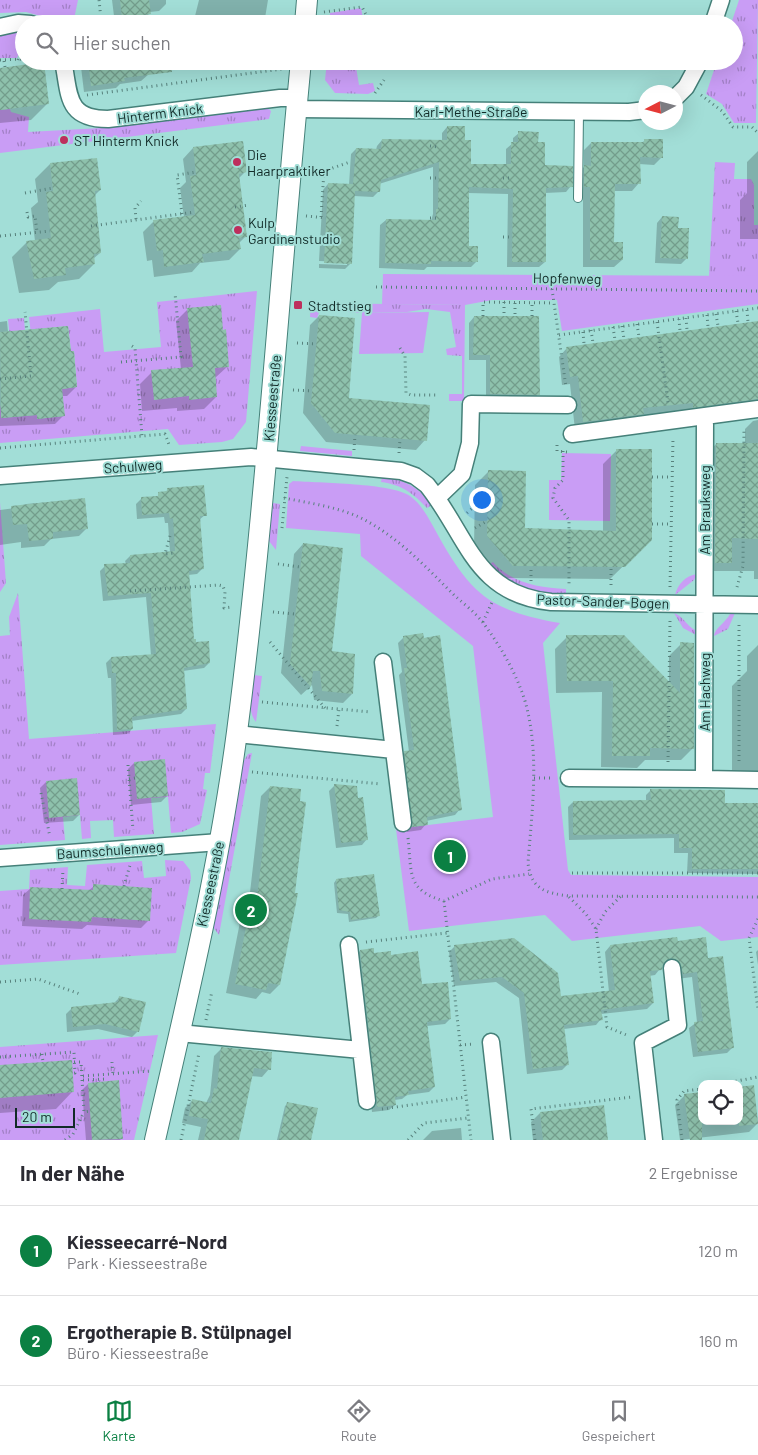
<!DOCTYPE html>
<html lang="de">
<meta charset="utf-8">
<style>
:root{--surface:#fff;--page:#f2f2f3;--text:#2b2b33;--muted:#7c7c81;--line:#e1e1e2;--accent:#0b8043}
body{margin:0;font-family:Barlow,sans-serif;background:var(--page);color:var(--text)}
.controls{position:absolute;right:15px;bottom:15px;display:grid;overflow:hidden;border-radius:10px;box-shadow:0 5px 20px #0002}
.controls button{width:45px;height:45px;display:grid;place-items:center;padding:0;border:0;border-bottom:1px solid var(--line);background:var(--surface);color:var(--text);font:25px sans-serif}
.compass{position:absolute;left:638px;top:85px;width:45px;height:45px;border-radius:50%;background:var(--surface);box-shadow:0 5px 20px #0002;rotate:264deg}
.scale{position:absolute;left:15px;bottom:12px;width:60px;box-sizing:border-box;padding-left:5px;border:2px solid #122b28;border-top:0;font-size:14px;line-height:18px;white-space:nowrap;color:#122b28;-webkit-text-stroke:4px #a2ded7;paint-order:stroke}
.you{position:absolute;left:481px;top:499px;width:18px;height:18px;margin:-12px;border:4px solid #fff;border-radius:50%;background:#1a73e8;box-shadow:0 0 0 8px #1a73e833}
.badge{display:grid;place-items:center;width:32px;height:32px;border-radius:50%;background:var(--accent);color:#fff;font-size:16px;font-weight:700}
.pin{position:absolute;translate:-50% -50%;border:2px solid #fff;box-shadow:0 1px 5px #0006}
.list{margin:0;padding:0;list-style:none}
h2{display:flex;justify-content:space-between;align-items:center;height:65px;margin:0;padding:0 20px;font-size:21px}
h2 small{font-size:16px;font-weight:400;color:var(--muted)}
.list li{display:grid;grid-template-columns:32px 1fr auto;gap:15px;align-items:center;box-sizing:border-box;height:90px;padding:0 20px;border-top:1px solid var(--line)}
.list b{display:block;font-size:19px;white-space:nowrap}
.list p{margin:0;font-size:16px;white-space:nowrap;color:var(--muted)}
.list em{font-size:16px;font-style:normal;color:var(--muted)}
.icon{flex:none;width:28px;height:28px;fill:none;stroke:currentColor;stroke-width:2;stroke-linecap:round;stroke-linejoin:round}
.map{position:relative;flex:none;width:758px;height:1140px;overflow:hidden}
.search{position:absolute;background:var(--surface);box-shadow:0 5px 20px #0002;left:15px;right:15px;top:15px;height:55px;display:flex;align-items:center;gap:12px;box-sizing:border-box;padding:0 18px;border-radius:28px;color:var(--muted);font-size:19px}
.sheet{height:245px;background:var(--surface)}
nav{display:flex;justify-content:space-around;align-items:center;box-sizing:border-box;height:70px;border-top:1px solid var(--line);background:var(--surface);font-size:14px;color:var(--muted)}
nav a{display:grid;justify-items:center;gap:2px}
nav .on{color:var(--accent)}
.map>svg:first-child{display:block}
.grass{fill:url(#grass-tufts)}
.park{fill:#c99df5}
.shadow{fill:#0003}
.building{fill:url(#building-cross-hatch)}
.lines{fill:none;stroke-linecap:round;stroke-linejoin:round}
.service-casing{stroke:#458079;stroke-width:10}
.minor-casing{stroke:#458079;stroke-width:19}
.tertiary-casing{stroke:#458079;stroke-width:22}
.path{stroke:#57817c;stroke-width:3;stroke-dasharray:1 4;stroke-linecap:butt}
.service{stroke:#fff;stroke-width:8}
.minor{stroke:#fff;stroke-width:16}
.tertiary{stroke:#fff;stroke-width:20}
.poi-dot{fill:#bd2f5d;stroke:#a2ded7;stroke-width:2}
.labels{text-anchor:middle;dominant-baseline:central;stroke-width:4;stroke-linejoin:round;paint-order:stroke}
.street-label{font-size:14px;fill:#122b28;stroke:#a2ded7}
.poi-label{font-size:14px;fill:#122b28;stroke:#a2ded7;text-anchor:start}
</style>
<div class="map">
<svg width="758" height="1140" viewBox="0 0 758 1140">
<defs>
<pattern id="grass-tufts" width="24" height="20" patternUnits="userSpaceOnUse" patternTransform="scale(1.25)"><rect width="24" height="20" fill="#c99df5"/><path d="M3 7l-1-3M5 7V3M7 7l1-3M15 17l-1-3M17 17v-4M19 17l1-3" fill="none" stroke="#a280c6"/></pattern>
<pattern id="building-cross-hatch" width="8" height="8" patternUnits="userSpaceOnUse" patternTransform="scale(1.25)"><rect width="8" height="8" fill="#8ec1ac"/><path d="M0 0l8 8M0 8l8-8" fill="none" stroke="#739d8c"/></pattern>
</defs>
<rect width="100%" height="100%" fill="#a2ded7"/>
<!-- grass -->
<path class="grass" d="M 0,0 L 78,0 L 73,24 L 44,24 L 44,17 L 26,12 L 0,13 Z
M 739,0 L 758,0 L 756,123 L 734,123 L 722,104 L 706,94 L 717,61 L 734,61 L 734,24 L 731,24 Z
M 361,8 L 364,24 L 330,24 L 330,13 Z
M 12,30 L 24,30 L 24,40 L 17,58 L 0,58 L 0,35 Z
M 327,61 L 355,61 L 359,85 L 373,83 L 375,91 L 368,94 L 335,93 L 325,80 Z
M 266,107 L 271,111 L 269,119 L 0,153 L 0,110 L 10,109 L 11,112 L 29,117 L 28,132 L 101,128 Z
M 715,162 L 735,163 L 734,179 L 751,179 L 754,185 L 754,225 L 758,225 L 758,276 L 709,276 Z
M 257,291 L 246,422 L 233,439 L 222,442 L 179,445 L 168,429 L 0,443 L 0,405 L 2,418 L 37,415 L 37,419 L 64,416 L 62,389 L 77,387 L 74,351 L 71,351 L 68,326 L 37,329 L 32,343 L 29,317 L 100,309 L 104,352 L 161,347 L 157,302 Z
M 311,303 L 465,305 L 464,401 L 449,401 L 449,394 L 462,394 L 462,356 L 447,355 L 446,349 L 456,347 L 450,312 L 426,309 L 407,312 L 362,313 L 320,310 L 317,318 L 310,317 Z
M 24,318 L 28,370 L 13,371 L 8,319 Z
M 301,446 L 352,451 L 352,456 L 300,451 Z
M 382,477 C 403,479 419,487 432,505 L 427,508 C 413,493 402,485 381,482 Z
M 0,502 L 6,583 L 0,592 Z
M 273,503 L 280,504 L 276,550 L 269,541 Z
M 493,562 C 511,583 539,588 566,589 L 566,594 C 535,594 512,584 488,565 Z
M 697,574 L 694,580 L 675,595 C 678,584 685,576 697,574 Z
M 18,593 L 29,739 L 216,724 L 210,773 L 205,773 L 203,789 L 207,790 L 200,824 L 182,832 L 171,833 L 168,797 L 151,798 L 154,834 L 114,837 L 113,820 L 90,821 L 91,838 L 82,839 L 80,815 L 63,817 L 65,840 L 0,845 L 0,636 L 10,635 L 9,617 Z
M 674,613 C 682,615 687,626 695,630 L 696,635 L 683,628 Z
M 735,613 L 728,629 L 714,636 C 714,629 726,622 730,614 Z
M 254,675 L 262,676 L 256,722 C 246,710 253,690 254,675 Z
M 252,753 L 219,935 L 213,927 L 242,764 L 248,754 Z
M 165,860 L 183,861 L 190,870 L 191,878 L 176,953 L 0,965 L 0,891 L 29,889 L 30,870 L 68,867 L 67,885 L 85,886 L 87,865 L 142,861 L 144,878 L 166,876 Z
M 158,1035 L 134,1140 L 0,1140 L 0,1047 Z"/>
<!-- park -->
<path class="park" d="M 383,274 L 758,276 L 758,304 L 562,331 L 557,300 L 492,300 L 465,305 L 382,304 Z
M 429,312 L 423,353 L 359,354 L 362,313 Z
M 562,453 L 611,454 L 610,521 L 549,520 L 549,480 L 561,480 Z
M 293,481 C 319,483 392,483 410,496 C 423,505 431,523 439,537 C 472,596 492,611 560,623 L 543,643 L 568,870 L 571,875 L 758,877 L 758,937 L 721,941 L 700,926 L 572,941 L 545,915 L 409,931 L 396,829 L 493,817 L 473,646 L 361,556 L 360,534 L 286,528 L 289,484 Z"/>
<!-- shadow -->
<path class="shadow" d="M 112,0 L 166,0 L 166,4 L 159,11 L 150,12 L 142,24 L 115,24 Z
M 199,0 L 268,0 L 264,24 L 193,24 Z
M 87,61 L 147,61 L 149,74 L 141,81 L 120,84 L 116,88 L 84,92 L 81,67 Z
M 0,69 L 48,103 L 31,120 L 0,123 Z
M 447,127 L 464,142 L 470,165 L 506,165 L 506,149 L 513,143 L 513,138 L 519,133 L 537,143 L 543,167 L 571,186 L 566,192 L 545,193 L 545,262 L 539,267 L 507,267 L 508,194 L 468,193 L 468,247 L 477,261 L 471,267 L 427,267 L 424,270 L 379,268 L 380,225 L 386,220 L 431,221 L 433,214 L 433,167 L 379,184 L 379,191 L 373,197 L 354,196 L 351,263 L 345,269 L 319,268 L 319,264 L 347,265 L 347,262 L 319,261 L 323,190 L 328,184 L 349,185 L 351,154 L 356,149 L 376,150 L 377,146 L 382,140 L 442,141 L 442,133 Z
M 645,140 L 661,158 L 654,165 L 639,164 L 639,183 L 632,191 L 613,191 L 612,243 L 622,260 L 614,267 L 583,267 L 583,194 L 577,193 L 577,174 L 584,167 L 584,150 L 591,143 L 642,143 Z
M 193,148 L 245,172 L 238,179 L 246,236 L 239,243 L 240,249 L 229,260 L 200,263 L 192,272 L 154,277 L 152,260 L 147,261 L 143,232 L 154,221 L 184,217 L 180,188 L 186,182 L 183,159 Z
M 758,151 L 758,239 L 740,239 L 740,200 L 747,193 L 747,162 Z
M 50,164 L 100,190 L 94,196 L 100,253 L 93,259 L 94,264 L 79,279 L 58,282 L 49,290 L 19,293 L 12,257 L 27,242 L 35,241 L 31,208 L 38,202 L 35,179 Z
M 662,217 L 687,258 L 681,264 L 655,263 L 657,223 Z
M 188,309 L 228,366 L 215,378 L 216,397 L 204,409 L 177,411 L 177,408 L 142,411 L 140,384 L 152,372 L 181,369 L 176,321 Z
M 319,316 L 347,399 L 425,440 L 416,450 L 326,442 L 303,413 L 310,325 Z
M 474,317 L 538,394 L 533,400 L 486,399 L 486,360 L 469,360 L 469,323 Z
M 7,321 L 8,332 L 76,387 L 67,396 L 62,396 L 63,416 L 55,424 L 0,426 L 0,322 Z
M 758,322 L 758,413 L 685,411 L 640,416 L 634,422 L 575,430 L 570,384 L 562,385 L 559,357 L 567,348 Z
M 758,420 L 758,579 L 754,579 L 754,571 L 707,571 L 708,453 L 716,444 L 745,444 L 745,429 L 753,421 Z
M 617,450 L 651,539 L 610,579 L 500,578 L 474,549 L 475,485 L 488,472 L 524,529 L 603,532 L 603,464 Z
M 168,490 L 205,515 L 199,520 L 202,569 L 197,574 L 188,575 L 192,641 L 209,663 L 204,668 L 183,671 L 186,709 L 181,714 L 131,721 L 132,729 L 127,734 L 113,735 L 111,678 L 108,678 L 106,663 L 111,658 L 151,655 L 146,597 L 103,601 L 100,571 L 105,566 L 126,564 L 125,561 L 130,556 L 170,553 L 168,523 L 165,523 L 164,517 L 137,519 L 136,504 L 141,499 L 154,498 Z
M 84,499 L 87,528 L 79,536 L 51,539 L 44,546 L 21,548 L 21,542 L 0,545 L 0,510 L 23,507 L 26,504 Z
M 303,544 L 330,652 L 352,694 L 343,703 L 314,700 L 312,685 L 301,695 L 281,673 L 294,554 Z
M 404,637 L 460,809 L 455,815 L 426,821 L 426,824 L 421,830 L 407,832 L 399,758 L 405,752 L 409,752 L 399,675 L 402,672 L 398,643 Z
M 567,637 L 669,683 L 669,656 L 681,644 L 693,748 L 681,760 L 645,760 L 637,768 L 601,767 L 602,692 L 556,693 L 555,649 Z
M 758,645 L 758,774 L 732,773 L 732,686 L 747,671 L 747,656 Z
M 134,763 L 167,796 L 161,802 L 131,805 L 128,769 Z
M 46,782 L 79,815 L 73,821 L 44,823 L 40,788 Z
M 334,786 L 367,839 L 362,845 L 336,848 L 329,791 Z
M 270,787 L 294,894 L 296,894 L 279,985 L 270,994 L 262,992 L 256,999 L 226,993 L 241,917 L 248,910 L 261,796 Z
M 651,790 L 723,805 L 758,804 L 758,874 L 687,873 L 688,853 L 674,853 L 674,838 L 569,840 L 568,807 L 573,802 L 646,801 L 646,795 Z
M 336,880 L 378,916 L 376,918 L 349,922 L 348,914 L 337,913 L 334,883 Z
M 94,886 L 149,920 L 141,928 L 87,925 L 82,929 L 22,926 L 23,895 L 31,888 L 88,891 Z
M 677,942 L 707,959 L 733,1047 L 727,1053 L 693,1057 L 689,1028 L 697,1022 L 692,977 L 677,979 L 670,964 L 663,965 L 655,975 L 649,976 L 653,1003 L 647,1009 L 601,1014 L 601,1019 L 596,1025 L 564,1029 L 568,1064 L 562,1070 L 527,1074 L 519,998 L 496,982 L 454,986 L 449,952 L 455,946 L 560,998 L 609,992 L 605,952 L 610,946 Z
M 758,950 L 758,965 L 756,952 Z
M 360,951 L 373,954 L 421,985 L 450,1019 L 445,1024 L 427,1026 L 434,1087 L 429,1092 L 407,1095 L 402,1099 L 394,1100 L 395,1105 L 389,1110 L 372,1112 L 355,956 Z
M 120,997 L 138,1031 L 132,1037 L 98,1029 L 67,1032 L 66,1014 L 72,1008 L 113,1004 Z
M 222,1048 L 269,1069 L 262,1077 L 251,1076 L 238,1140 L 198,1140 L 201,1127 L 182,1123 L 185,1108 L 193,1100 L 206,1103 L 210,1095 L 214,1056 Z
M 0,1067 L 72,1092 L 56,1109 L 0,1113 Z
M 88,1084 L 122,1138 L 120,1140 L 86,1140 L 82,1090 Z
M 753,1087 L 758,1123 L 749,1132 L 680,1140 L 675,1105 L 684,1096 L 702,1093 L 702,1121 L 739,1121 Z
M 288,1103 L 309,1140 L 277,1140 L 285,1106 Z
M 540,1113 L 607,1140 L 533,1140 L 531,1122 Z
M 461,1128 L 462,1140 L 423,1140 L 432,1131 Z"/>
<!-- building -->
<path class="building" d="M 120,0 L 149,0 L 151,14 L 122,18 Z
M 88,61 L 171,61 L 172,72 L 124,78 L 125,81 L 91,86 Z
M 44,62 L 49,104 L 0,110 L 0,68 Z
M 447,126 L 465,126 L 465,140 L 471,140 L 471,164 L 511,164 L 511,142 L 518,142 L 518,131 L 539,132 L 538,142 L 545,142 L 545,165 L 573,166 L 573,187 L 546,188 L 546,262 L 512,262 L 513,189 L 469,187 L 469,246 L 478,246 L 478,262 L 431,261 L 431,264 L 385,263 L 386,219 L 436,220 L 436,209 L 438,209 L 439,162 L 381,180 L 380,192 L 355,191 L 352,264 L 324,263 L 328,183 L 353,184 L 356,148 L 381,149 L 382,139 L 447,140 Z
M 644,139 L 663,139 L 663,158 L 640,157 L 641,184 L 615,184 L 614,242 L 623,242 L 623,260 L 590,260 L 590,187 L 584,187 L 584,165 L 591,166 L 591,142 L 644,142 Z
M 243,141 L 247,172 L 239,174 L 247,237 L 239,238 L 241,249 L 202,254 L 204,262 L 164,267 L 163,250 L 157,251 L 153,220 L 195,215 L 190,176 L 196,175 L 193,147 Z
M 97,158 L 101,190 L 95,191 L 101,253 L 94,254 L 95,264 L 65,268 L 66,275 L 34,279 L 26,241 L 51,238 L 46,192 L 53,191 L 50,163 Z
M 662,216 L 679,217 L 678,228 L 689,228 L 688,259 L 660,258 Z
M 221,305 L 223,330 L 226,329 L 229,367 L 215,368 L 217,397 L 189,400 L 189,396 L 154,400 L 151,370 L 193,367 L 187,308 Z
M 319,315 L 355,318 L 349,398 L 430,405 L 427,441 L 335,433 L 311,403 Z
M 474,316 L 539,316 L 540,395 L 490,394 L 490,355 L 473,355 Z
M 758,321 L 758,399 L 693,408 L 693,403 L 643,408 L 644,414 L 583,422 L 578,376 L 570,377 L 566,347 Z
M 68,326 L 71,351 L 74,351 L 77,387 L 62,389 L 65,416 L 37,419 L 37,415 L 1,418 L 0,332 Z
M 716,443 L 758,443 L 758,539 L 732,538 L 732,563 L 715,563 Z
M 616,449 L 652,449 L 652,540 L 625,567 L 513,566 L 487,536 L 488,470 L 526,471 L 525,528 L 616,531 Z
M 204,485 L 207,516 L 200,516 L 204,569 L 189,571 L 194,639 L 196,639 L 196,642 L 209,641 L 210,663 L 184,668 L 187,709 L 132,717 L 133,729 L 117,730 L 116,673 L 112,673 L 111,657 L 156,654 L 151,593 L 108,596 L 104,564 L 130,563 L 130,555 L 175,551 L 173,518 L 170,519 L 169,513 L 142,515 L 141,497 L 158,496 L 158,492 L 167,491 L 167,488 Z
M 85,498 L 88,529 L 53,532 L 53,539 L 29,541 L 27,524 L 13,525 L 11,506 Z
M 303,543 L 343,548 L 332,651 L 355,654 L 353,694 L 322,691 L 320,671 L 313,671 L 311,687 L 290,664 Z
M 423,633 L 424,638 L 440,635 L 462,810 L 427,817 L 428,825 L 412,827 L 404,751 L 414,750 L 404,668 L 407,668 L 403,636 Z
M 566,635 L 624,635 L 680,693 L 680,642 L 694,643 L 694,749 L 650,748 L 650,756 L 612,756 L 613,681 L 567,681 Z
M 165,759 L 168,796 L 137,799 L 134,762 Z
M 77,778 L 80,815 L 49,818 L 46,781 Z
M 334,784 L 357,786 L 358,798 L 363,797 L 368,840 L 341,843 Z
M 270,786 L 301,789 L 300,801 L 306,802 L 295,893 L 298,893 L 280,985 L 268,983 L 266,990 L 235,984 L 250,906 L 256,907 Z
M 650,789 L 725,790 L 725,803 L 758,803 L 758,869 L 692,869 L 692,848 L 679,848 L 679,834 L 573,835 L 573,801 L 651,800 Z
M 374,874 L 380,916 L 351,920 L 350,912 L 339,910 L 336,879 Z
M 93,884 L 152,888 L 150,921 L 92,917 L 91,922 L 29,919 L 30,887 L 93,890 Z
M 677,937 L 678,941 L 706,937 L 708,958 L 723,956 L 734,1048 L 698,1052 L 694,1022 L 703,1021 L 697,972 L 683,974 L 680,963 L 671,958 L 663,964 L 662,970 L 650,971 L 654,1003 L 601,1010 L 603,1020 L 564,1025 L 569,1065 L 533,1069 L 524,993 L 502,977 L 460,981 L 454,945 L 514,938 L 558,973 L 561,996 L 615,990 L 610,945 Z
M 374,948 L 374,953 L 391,951 L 391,955 L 418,951 L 422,984 L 448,982 L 451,1019 L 427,1022 L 435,1087 L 408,1091 L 409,1095 L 395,1097 L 396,1105 L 377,1107 L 360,950 Z
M 119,996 L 146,1002 L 139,1032 L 105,1024 L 73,1027 L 71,1007 L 118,1002 Z
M 221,1047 L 272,1052 L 271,1070 L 254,1068 L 239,1140 L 204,1140 L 208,1119 L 189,1116 L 192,1099 L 211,1103 L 214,1088 L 217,1089 Z
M 72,1060 L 74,1092 L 0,1098 L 0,1065 Z
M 119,1080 L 123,1139 L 92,1140 L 88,1083 Z
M 754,1085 L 758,1124 L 739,1126 L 739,1087 Z
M 702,1092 L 702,1140 L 690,1140 L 684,1094 Z
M 287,1102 L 318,1108 L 311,1140 L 279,1140 Z
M 604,1105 L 608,1140 L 543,1140 L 540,1112 Z"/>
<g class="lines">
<defs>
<path id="service" d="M 578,198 L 579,112"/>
<path id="minor" d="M 713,24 L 721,0
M 0,27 L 18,23 L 31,24
M 63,61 C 70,94 65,119 108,119 L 280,98 L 297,98
M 676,97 L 686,87 L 700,61
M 297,109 L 629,112 L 646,110
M 705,416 L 758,409
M 0,476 L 251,457 L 401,471 L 415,476 L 427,485 C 468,536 474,594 551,602 L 758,605
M 437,498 L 462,474 L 470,443 L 471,404 L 568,405
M 383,662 L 403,823
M 237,734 L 394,750
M 569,778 L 704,779 L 705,416 L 572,434
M 704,779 L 758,780
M 0,858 L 220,842
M 349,945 L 367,1101
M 179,1033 L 361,1050
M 491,1042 L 502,1140
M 654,1140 L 643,1043 L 678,1025 L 672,968"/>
<path id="tertiary" d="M 305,24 L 307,0
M 155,1140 C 186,1005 219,869 237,732 C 266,509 279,285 301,61"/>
</defs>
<!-- service casing -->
<use href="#service" class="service-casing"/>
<!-- minor casing -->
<use href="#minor" class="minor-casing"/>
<!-- tertiary casing -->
<use href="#tertiary" class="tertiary-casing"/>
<!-- path -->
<path class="path" d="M 324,12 L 362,7 L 371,24
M 90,24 L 101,19 L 99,0
M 0,60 L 24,59
M 18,60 L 24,46
M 4,61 L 5,67
M 375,93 L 384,80
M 87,95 L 282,69
M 701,95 L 722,111 L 733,127 L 752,127 L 757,132
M 430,146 L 439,147
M 430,178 L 439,178
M 503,178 L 511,178
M 25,193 L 53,188
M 235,207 L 249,205
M 27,212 L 28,217 L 35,216 L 37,232
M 182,214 L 177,175 L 196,172
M 306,216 L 326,218
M 321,217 L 324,171 L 350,162
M 430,218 L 436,218
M 136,219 L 135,208 L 141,201
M 91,226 L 195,212
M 0,236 L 50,231
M 503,237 L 512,237
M 376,287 L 758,291
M 552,289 L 566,387
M 504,302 L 504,316
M 515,303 L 515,316
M 747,310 L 748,322
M 736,311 L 738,323
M 716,314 L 718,326
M 707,315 L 708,327
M 483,316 L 483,302 L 554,303
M 532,316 L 532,303
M 686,318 L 687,330
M 679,319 L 680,331
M 657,322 L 668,403
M 637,324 L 639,337
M 622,326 L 624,339
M 613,327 L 615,340
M 591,330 L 593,343
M 583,332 L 584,344
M 559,335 L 758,308
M 297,343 L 316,344
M 132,346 L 135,348 L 142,436
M 400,348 L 405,356 L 406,393 L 411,395 L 437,395
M 121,362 L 181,357 L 175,293
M 0,379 L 31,376 L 25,312
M 293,390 L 312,391
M 557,445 L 557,451 L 567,452
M 0,448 L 165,434 L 170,447
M 354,450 L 355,435
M 563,451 L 563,480 L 555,488 L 553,498 L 569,520 L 569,586
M 399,453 L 400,439
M 652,477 L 672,477
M 284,498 C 309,503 338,507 361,518 C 397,536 426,567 454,595 C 464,604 476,613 484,624 C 501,647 516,673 525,701 C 540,753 532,810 528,863 C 531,889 545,893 569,896 L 758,897
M 467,513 L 487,495
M 652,524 L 671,524
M 282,528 L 287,477
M 475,528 L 487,521
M 170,536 L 165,554 L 175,553
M 278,564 L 300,567
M 531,581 L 531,566
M 611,585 L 611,566
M 670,587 L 673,438
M 737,587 L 743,566 L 744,429
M 130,591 L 219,585 L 223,586 L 225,592 L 224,608 L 232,607
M 273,612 L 295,614
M 483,622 L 493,600
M 270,642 L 325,708
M 262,702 L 371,712
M 337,726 L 339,709
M 739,761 L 739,623
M 668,762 L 670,621
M 128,765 L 133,830
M 252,772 L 381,784
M 534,778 L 553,778
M 129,779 L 135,778
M 41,793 L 50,837
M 408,838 C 412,873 406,890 444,901 L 492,879 L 529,874
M 572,873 L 758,873
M 124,886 L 130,865
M 62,889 L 63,869
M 569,897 L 586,914 L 596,929 L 607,1027 L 629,1036
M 444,901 L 471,1140
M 758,919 L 749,938 L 758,1010
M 596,929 L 605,912 L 621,896
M 366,942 L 447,933
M 0,982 L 38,979 L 80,994
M 206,1020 L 212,991
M 460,1045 L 474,1044
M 42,1054 L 43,1062
M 0,1057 L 74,1052 L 75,1073 L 73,1073
M 74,1062 L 81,1062 L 84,1112 L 90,1111
M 112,1062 L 113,1074
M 83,1076 L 151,1071
M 83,1080 L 106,1079 L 106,1081
M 721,1084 L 758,1077
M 382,1109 L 466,1097
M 65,1140 L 73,1134 L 84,1112
M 181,1140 L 199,1053
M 408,1140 L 424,1123 L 468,1118
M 535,1140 L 531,1109 L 632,1097
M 682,1140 L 677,1100 L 684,1091 L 702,1089"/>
<!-- service -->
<use href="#service" class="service"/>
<!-- minor -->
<use href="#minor" class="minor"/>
<!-- tertiary -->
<use href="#tertiary" class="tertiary"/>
</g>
<!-- markers -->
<g class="poi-dot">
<circle cx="64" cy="140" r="5"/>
<circle cx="237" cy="162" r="5"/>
<circle cx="238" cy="230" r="5"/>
<rect x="293" y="300" width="10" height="10" rx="2.5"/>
</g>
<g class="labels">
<!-- street labels -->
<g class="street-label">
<text x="471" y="111">Karl-Methe-Straße</text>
<text transform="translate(160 113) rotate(-7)">Hinterm Knick</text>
<text transform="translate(567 278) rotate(1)">Hopfenweg</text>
<text transform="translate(272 398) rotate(-85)">Kiesseestraße</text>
<text transform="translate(133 466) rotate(-4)">Schulweg</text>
<text transform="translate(704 510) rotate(-90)">Am Brauksweg</text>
<text transform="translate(603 601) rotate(2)">Pastor-Sander-Bogen</text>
<text transform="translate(704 692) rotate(-90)">Am Hachweg</text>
<text transform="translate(110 850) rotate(-4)">Baumschulenweg</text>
<text transform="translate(210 884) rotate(-78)">Kiesseestraße</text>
</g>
<!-- poi labels -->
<g class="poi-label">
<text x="74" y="140">ST Hinterm Knick</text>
<text x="247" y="154">Die<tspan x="247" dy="16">Haarpraktiker</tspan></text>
<text x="248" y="222">Kulp<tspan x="248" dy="16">Gardinenstudio</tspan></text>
<text x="308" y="305">Stadtstieg</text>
</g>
</g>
</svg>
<div class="controls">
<button><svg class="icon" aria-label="locate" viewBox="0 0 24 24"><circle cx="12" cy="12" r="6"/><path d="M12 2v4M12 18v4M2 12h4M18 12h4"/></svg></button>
</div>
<svg class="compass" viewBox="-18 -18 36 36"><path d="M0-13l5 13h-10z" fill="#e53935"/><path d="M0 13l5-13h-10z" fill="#7c7c81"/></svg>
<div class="scale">20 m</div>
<div class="you"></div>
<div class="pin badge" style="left:450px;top:856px">1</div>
<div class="pin badge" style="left:251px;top:910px">2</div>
<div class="search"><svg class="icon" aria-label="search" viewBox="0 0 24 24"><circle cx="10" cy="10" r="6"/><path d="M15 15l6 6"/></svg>Hier suchen</div>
</div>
<section class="sheet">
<h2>In der Nähe<small>2 Ergebnisse</small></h2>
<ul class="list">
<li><span class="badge">1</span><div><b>Kiesseecarré-Nord</b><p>Park · Kiesseestraße</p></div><em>120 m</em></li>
<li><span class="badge">2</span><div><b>Ergotherapie B. Stülpnagel</b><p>Büro · Kiesseestraße</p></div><em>160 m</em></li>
</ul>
</section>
<nav>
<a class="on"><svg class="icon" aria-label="map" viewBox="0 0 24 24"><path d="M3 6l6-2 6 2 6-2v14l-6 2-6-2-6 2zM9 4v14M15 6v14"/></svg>Karte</a>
<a><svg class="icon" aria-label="directions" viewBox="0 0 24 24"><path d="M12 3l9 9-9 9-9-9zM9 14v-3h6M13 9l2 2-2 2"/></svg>Route</a>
<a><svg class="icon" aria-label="saved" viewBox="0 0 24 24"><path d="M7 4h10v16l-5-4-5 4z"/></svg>Gespeichert</a>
</nav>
